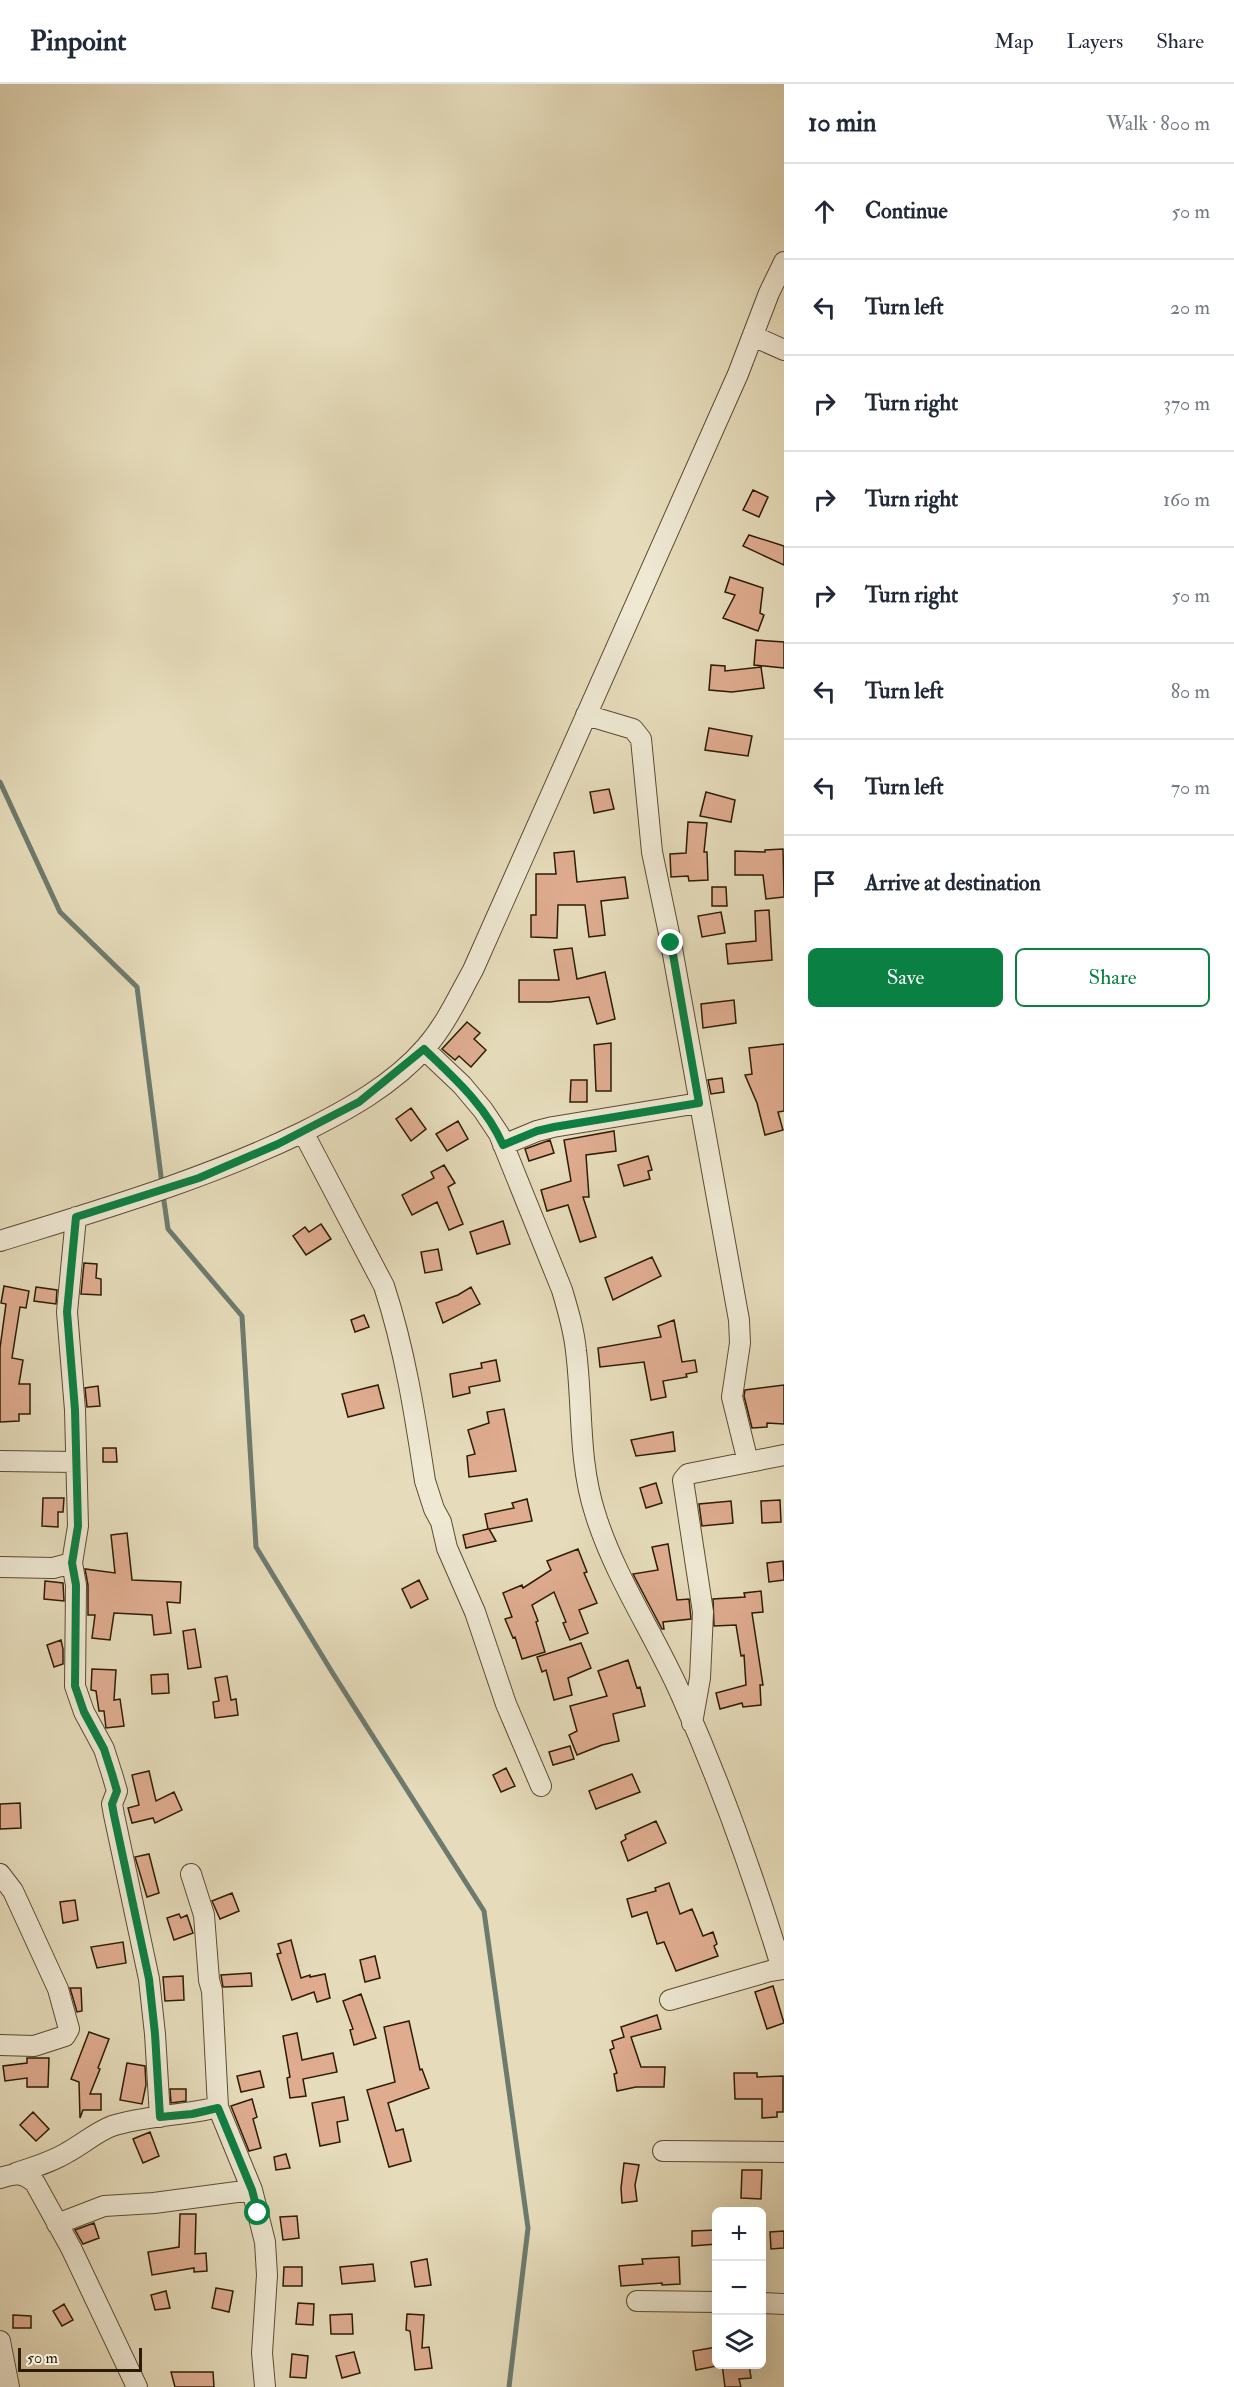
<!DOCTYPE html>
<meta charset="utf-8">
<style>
:root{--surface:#fff;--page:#f6f6f7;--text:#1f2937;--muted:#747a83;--line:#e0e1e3;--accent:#0b8043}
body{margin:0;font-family:"IM FELL Double Pica",serif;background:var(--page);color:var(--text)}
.controls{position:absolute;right:18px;bottom:18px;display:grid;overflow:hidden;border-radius:9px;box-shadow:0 6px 24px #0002}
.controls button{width:54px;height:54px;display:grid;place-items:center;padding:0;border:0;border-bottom:2px solid var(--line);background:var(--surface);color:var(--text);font:30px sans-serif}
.scale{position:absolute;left:18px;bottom:15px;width:124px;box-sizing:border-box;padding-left:6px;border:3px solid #2d1c03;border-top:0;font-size:16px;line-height:21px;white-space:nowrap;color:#2d1c03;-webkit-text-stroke:4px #efe8d3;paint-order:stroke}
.stop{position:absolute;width:18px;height:18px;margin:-14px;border:4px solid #0b8043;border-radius:50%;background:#fff}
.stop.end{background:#0b8043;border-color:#fff;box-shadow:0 2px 6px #0008}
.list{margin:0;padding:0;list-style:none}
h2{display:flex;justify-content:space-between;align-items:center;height:78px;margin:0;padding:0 24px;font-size:26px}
h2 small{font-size:20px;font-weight:400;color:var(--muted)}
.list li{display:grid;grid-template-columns:39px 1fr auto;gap:18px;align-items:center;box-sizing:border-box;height:96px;padding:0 24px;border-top:2px solid var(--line)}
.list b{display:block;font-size:22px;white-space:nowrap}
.list em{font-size:20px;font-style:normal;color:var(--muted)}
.actions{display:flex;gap:12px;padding:18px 24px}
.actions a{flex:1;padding:14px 0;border:2px solid var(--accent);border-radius:9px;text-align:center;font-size:21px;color:var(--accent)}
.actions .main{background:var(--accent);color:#fff}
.icon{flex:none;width:33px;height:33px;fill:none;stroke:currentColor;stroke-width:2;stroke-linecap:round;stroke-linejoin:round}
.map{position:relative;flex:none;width:784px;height:2303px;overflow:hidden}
header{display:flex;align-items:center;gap:36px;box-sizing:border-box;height:84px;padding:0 30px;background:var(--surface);border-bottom:2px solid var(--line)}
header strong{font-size:28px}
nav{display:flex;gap:33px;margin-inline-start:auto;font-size:21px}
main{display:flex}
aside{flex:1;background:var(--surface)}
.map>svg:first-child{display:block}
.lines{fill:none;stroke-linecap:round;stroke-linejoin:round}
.stream{stroke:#6d7b6f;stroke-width:5}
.building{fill:#dfac90;stroke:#2d1c03;stroke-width:1.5}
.street-casing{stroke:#5b4c31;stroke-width:22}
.street{stroke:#efe8d3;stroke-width:20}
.route{stroke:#0b8043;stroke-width:8}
</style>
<header>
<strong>Pinpoint</strong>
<nav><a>Map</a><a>Layers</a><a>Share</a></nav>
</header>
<main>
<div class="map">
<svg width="784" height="2303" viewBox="0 0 784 2303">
<rect width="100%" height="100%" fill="#e6dcbb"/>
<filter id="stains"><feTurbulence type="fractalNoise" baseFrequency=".00333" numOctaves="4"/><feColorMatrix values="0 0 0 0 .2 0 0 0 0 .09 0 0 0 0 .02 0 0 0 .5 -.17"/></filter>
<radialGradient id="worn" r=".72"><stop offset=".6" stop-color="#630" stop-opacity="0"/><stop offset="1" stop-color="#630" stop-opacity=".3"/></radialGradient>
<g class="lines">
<!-- stream -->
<path class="stream" d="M 0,698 L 60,828 L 137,903 L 162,1100
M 163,1110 L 168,1145 L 242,1232 L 256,1463 L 332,1588 L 484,1827 L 528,2144 L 509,2303"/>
</g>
<!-- building -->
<path class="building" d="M 753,406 L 768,413 L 759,433 L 743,426 Z
M 749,451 L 784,462 L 784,481 L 743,462 Z
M 730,493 L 763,504 L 760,529 L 764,531 L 758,547 L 723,534 L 735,511 L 725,508 Z
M 756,556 L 784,558 L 784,584 L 754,581 Z
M 711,581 L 725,582 L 725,587 L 761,583 L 764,604 L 732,608 L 709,606 Z
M 709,644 L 752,652 L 748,672 L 705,666 Z
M 609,705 L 614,725 L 594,729 L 590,708 Z
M 706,708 L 735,716 L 731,738 L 700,732 Z
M 688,738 L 707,739 L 704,768 L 707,768 L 708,796 L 689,797 L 688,792 L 671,793 L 670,770 L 686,769 Z
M 783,765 L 784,813 L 766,815 L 763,791 L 735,791 L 735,767 L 765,768 L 765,766 Z
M 574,767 L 577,798 L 625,793 L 628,814 L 601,817 L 605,851 L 589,853 L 585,821 L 558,821 L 557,854 L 531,853 L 531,831 L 536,831 L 536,790 L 556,790 L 554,769 Z
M 712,803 L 726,803 L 727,822 L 712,822 Z
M 769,826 L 772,876 L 728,880 L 726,860 L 756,857 L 755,827 Z
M 721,828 L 725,849 L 702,853 L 698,832 Z
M 572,864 L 577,895 L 605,888 L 615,935 L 597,940 L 589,913 L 550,918 L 519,918 L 519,896 L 559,896 L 554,866 Z
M 734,916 L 736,939 L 703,944 L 701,920 Z
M 467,938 L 480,949 L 474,955 L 486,966 L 471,983 L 459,972 L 455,976 L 442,965 Z
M 611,959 L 611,1007 L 596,1007 L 594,961 Z
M 784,960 L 784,1027 L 778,1028 L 783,1046 L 765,1051 L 757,1019 L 745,991 L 752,990 L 749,964 Z
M 722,994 L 724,1008 L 711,1010 L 708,996 Z
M 571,996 L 587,996 L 587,1018 L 570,1018 Z
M 411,1024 L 426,1045 L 411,1057 L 396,1035 Z
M 458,1037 L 468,1055 L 447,1067 L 436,1050 Z
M 614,1047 L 616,1067 L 586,1071 L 589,1113 L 583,1113 L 596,1153 L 580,1158 L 568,1121 L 547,1127 L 541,1106 L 571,1097 L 564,1056 Z
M 550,1056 L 554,1069 L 529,1077 L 525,1065 Z
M 648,1072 L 652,1086 L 648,1087 L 650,1095 L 624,1102 L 618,1081 Z
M 444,1081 L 455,1099 L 448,1103 L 463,1140 L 449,1146 L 437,1118 L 412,1131 L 402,1111 L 434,1094 L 431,1088 Z
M 503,1137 L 510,1160 L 477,1170 L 470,1148 Z
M 321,1140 L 331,1155 L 306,1171 L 293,1152 L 305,1143 L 309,1148 Z
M 438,1165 L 442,1186 L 425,1189 L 421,1168 Z
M 652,1173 L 661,1192 L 613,1216 L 605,1194 Z
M 84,1179 L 97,1180 L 96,1194 L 101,1195 L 101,1211 L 81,1210 Z
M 4,1202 L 29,1207 L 26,1224 L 20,1223 L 12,1274 L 23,1276 L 19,1300 L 30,1300 L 30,1330 L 19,1330 L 19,1337 L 0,1338 L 0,1264 L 6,1220 L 1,1219 Z
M 36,1203 L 57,1206 L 56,1220 L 34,1217 Z
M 471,1203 L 480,1220 L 443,1239 L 436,1219 L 458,1211 Z
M 364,1231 L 369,1243 L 355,1248 L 351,1236 Z
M 674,1236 L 682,1278 L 695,1276 L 697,1288 L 686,1290 L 687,1293 L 663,1297 L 666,1313 L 651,1316 L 644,1278 L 600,1283 L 598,1264 L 661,1253 L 658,1242 Z
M 496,1276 L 500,1297 L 469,1303 L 470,1309 L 453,1313 L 450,1290 L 482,1284 L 481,1279 Z
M 378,1301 L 384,1324 L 348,1333 L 342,1310 Z
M 784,1301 L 784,1340 L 767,1339 L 767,1343 L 752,1344 L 744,1312 L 745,1306 Z
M 98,1302 L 100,1322 L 87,1323 L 85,1304 Z
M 504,1325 L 516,1387 L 469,1393 L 467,1372 L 475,1370 L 468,1346 L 489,1339 L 487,1328 Z
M 673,1348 L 675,1367 L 636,1372 L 631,1356 Z
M 103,1364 L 116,1364 L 117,1378 L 103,1378 Z
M 656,1399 L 662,1419 L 646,1424 L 640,1404 Z
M 43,1414 L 64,1414 L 63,1428 L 58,1428 L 58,1443 L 42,1442 Z
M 527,1415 L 532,1437 L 489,1445 L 496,1457 L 466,1464 L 463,1451 L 488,1445 L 485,1430 L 514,1424 L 512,1419 Z
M 780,1416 L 781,1438 L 762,1439 L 761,1417 Z
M 731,1417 L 733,1439 L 702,1442 L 699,1420 Z
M 127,1449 L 132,1496 L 181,1498 L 180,1519 L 167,1518 L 171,1549 L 154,1551 L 152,1531 L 114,1529 L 110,1556 L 92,1554 L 95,1531 L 88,1531 L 88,1501 L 85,1485 L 115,1489 L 111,1451 Z
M 668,1460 L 677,1516 L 689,1515 L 691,1535 L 663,1538 L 664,1545 L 662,1545 L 633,1490 L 658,1486 L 652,1463 Z
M 578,1465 L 587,1488 L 584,1489 L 597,1519 L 579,1526 L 588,1549 L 570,1556 L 563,1539 L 566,1538 L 554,1508 L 532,1521 L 538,1537 L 536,1538 L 545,1568 L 522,1575 L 515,1553 L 513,1554 L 505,1535 L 512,1533 L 503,1509 L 522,1501 L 523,1504 L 551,1486 L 547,1477 Z
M 783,1477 L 784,1496 L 769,1498 L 767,1479 Z
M 419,1496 L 428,1515 L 411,1524 L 402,1505 Z
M 45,1497 L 63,1499 L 64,1517 L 44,1515 Z
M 761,1507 L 763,1528 L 752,1529 L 763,1601 L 760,1601 L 761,1621 L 743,1623 L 742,1619 L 720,1625 L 716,1609 L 746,1601 L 744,1571 L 741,1572 L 736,1541 L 714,1542 L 713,1515 L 745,1513 L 744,1509 Z
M 195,1545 L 201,1583 L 188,1585 L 183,1547 Z
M 61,1556 L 63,1565 L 63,1580 L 54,1583 L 47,1561 Z
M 581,1559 L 591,1584 L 568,1594 L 572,1611 L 554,1616 L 546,1586 L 542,1588 L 537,1573 Z
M 628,1576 L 637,1604 L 640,1603 L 645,1622 L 613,1630 L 619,1657 L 602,1661 L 577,1671 L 569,1651 L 577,1647 L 570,1622 L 607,1612 L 598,1587 Z
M 92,1585 L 116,1586 L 114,1616 L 120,1615 L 124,1642 L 106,1644 L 104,1627 L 99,1627 L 96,1607 L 91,1606 Z
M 168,1590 L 169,1609 L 152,1610 L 151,1591 Z
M 227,1592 L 231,1616 L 236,1615 L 238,1631 L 215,1634 L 213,1618 L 219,1617 L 215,1594 Z
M 570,1662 L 574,1675 L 553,1681 L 549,1668 Z
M 506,1684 L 515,1702 L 501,1708 L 493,1691 Z
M 149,1687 L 156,1717 L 174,1708 L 182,1726 L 155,1739 L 153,1734 L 132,1739 L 128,1724 L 139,1721 L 132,1691 Z
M 632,1690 L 640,1708 L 596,1725 L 589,1707 Z
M 20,1719 L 21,1744 L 0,1745 L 0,1720 Z
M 656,1737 L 666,1759 L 628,1777 L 621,1758 L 626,1755 L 625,1751 Z
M 149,1770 L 159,1809 L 147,1813 L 135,1773 Z
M 669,1799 L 680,1830 L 692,1825 L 703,1852 L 713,1848 L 717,1860 L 714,1862 L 718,1872 L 676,1887 L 664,1858 L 657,1860 L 647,1828 L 632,1833 L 627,1815 L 656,1807 L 655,1804 Z
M 232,1809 L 239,1827 L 220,1835 L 212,1817 Z
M 75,1816 L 78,1836 L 63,1839 L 60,1818 Z
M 179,1830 L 181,1834 L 187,1831 L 193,1849 L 174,1856 L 167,1834 Z
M 291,1856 L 301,1894 L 310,1891 L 310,1893 L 325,1890 L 330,1914 L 317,1918 L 314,1908 L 292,1916 L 277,1870 L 281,1869 L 278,1860 Z
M 123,1858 L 126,1879 L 97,1884 L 91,1863 Z
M 375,1872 L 380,1894 L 365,1898 L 360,1876 Z
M 251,1889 L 252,1902 L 223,1903 L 221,1891 Z
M 183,1892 L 184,1916 L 165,1917 L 163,1893 Z
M 773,1902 L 784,1939 L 767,1945 L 755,1908 Z
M 70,1904 L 81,1904 L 82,1927 L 77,1928 Z
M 361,1910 L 376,1954 L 354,1961 L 350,1946 L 353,1945 L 343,1917 Z
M 657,1931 L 661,1945 L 631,1953 L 641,1983 L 665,1983 L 664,2003 L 636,2003 L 617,2007 L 614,1990 L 617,1989 L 610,1966 L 614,1964 L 612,1957 L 624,1953 L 621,1943 Z
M 409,1937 L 420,1986 L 422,1985 L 429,2004 L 388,2019 L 396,2047 L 403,2045 L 411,2077 L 389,2083 L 367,2006 L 395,1998 L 384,1943 Z
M 89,1948 L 109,1955 L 98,1984 L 100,1985 L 90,2010 L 101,2010 L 101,2026 L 83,2026 L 80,2034 L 79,1998 L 71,1995 Z
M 297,1949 L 302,1976 L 333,1969 L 337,1988 L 303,1995 L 306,2012 L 290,2014 L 287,1994 L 290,1993 L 283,1952 Z
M 27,1974 L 49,1974 L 48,2003 L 27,2003 L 27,1994 L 5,1997 L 3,1982 L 27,1979 Z
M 127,1979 L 145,1982 L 146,2001 L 142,2020 L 120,2016 Z
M 260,1987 L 264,2003 L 241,2008 L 237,1992 Z
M 734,1989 L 757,1989 L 757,1993 L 783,1992 L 783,2028 L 777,2028 L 777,2033 L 762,2034 L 762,2015 L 735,2015 Z
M 170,2005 L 186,2005 L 186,2017 L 171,2019 Z
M 344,2013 L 348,2036 L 337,2038 L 340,2058 L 320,2062 L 312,2019 Z
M 252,2015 L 257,2033 L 253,2035 L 261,2064 L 249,2067 L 231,2022 Z
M 33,2028 L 49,2045 L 36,2057 L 20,2041 Z
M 150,2048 L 159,2072 L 143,2079 L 133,2055 Z
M 286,2070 L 290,2084 L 276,2086 L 274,2073 Z
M 624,2079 L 639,2081 L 635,2101 L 637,2117 L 622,2119 L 621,2104 Z
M 742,2086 L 762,2086 L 761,2115 L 741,2114 Z
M 180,2130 L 196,2130 L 195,2170 L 206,2169 L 207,2187 L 194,2188 L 194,2184 L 152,2191 L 148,2168 L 179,2163 Z
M 297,2132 L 299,2154 L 283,2156 L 280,2133 Z
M 94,2139 L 99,2154 L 83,2160 L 75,2146 Z
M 717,2146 L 717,2160 L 692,2162 L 692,2147 Z
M 784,2147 L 784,2164 L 771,2165 L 770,2148 Z
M 679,2173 L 680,2200 L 662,2201 L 662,2199 L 621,2202 L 619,2182 L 643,2180 L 642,2175 Z
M 427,2175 L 431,2201 L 415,2203 L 411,2178 Z
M 373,2180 L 375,2197 L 342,2200 L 340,2183 Z
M 284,2183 L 302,2183 L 302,2202 L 283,2202 Z
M 216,2204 L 233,2207 L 229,2228 L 212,2224 Z
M 166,2207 L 170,2224 L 155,2226 L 151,2211 Z
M 298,2219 L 314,2220 L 313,2241 L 296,2240 Z
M 64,2220 L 73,2236 L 62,2242 L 53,2227 Z
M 352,2230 L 353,2250 L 331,2250 L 330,2231 Z
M 407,2230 L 424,2231 L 422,2264 L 429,2263 L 432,2284 L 415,2286 L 410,2247 L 406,2246 Z
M 13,2231 L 31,2232 L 31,2244 L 13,2244 Z
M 717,2263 L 717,2282 L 696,2286 L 693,2267 Z
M 354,2268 L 360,2289 L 342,2294 L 336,2272 Z
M 292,2270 L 308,2272 L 306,2294 L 290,2293 Z
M 722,2280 L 749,2280 L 751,2294 L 739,2295 L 741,2303 L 725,2303 Z
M 171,2288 L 213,2288 L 214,2303 L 175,2303 Z"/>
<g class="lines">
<defs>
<path id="street" d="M 753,252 L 784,266
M 586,631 L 633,645 L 641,655 L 652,768 L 671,859 L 739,1236 L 740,1259 L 732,1313 L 748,1378
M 424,965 L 462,1001 L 483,1026 L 499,1050 L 562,1206 C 568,1226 574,1246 576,1267 C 583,1322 578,1376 595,1429 C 615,1494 655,1551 682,1613 C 721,1701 754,1793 782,1885
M 303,1048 L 384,1202 C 405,1266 415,1331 425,1397 L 434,1425 L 441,1438 L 447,1464 L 475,1528 L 506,1620 L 541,1702
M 503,1061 L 537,1047 L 553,1043 L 699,1019
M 76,1133 L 67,1228 L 75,1326 L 78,1442 L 72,1479 L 76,1501 L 75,1602 L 84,1628 L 104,1665 L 112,1690 L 117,1707 L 112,1720 L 114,1731 L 149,1895 L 155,1950 L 160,2033
M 0,1157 C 103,1125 206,1095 303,1048 C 347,1026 393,1001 426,963 C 446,940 458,913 473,886 L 738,290 L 769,209 L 784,178
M 0,1377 L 75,1378
M 0,1483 L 53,1484 L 72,1479
M 692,1639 L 700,1594 L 703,1528 L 683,1396 L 688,1390 L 784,1371
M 0,1790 L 13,1807 L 58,1905 L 69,1945 L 65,1952 L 34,1962 L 0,1961
M 191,1790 L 204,1831 L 209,1896 L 212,1907 L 218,2023 L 252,2106 L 265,2158 L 267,2191 L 262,2269 L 265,2303
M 670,1916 L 770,1887 L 784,1885
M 663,2067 L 784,2068
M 16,2089 C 34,2083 52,2078 68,2068 C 83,2060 96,2048 112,2042 C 146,2031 183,2032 218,2023
M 0,2094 C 15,2089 23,2088 35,2099 L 71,2164 L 137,2303
M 57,2140 L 104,2122 L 154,2119 L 252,2106
M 637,2217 L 716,2218
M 762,2219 L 784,2220
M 0,2257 L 9,2303"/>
</defs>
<!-- street casing -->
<use href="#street" class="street-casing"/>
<!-- street -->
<use href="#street" class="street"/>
</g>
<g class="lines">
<!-- route -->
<path class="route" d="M 258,2129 L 252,2106 L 218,2024 L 192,2030 L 160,2033 L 155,1950 L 149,1895 L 114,1731 L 112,1720 L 117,1707 L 112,1690 L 104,1665 L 84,1628 L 75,1602 L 76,1501 L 72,1479 L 78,1442 L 75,1326 L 67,1228 L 76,1133 L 199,1094 L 278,1060 L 359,1018 L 424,965 C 454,994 486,1022 503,1061 L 537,1047 L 554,1043 L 699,1019 L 671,859"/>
</g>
<rect width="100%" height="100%" filter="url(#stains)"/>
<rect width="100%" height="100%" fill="url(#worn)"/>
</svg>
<div class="controls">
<button>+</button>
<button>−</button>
<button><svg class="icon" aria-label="layers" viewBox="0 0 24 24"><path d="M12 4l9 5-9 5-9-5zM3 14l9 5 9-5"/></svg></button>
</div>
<div class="scale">50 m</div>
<div class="stop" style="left:258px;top:2129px"></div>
<div class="stop end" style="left:671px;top:859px"></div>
</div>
<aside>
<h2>10 min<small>Walk · 800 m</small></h2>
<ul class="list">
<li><svg class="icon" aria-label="ahead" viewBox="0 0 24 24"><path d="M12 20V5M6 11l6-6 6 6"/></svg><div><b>Continue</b></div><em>50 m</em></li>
<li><svg class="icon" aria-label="left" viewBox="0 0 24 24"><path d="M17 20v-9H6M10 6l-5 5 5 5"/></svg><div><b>Turn left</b></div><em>20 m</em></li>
<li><svg class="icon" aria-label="right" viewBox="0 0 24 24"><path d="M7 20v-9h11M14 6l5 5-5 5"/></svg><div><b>Turn right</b></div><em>370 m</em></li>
<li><svg class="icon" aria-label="right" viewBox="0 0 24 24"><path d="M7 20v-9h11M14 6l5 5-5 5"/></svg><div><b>Turn right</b></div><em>160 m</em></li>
<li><svg class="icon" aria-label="right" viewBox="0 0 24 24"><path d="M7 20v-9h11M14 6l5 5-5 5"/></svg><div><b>Turn right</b></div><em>50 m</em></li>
<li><svg class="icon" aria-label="left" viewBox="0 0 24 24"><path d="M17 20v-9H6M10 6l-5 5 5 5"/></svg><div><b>Turn left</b></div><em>80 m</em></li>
<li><svg class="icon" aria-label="left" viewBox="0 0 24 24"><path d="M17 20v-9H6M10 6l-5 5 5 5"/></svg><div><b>Turn left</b></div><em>70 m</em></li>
<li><svg class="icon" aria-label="arrive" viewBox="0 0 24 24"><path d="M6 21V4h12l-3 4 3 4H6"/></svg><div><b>Arrive at destination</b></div></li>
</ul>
<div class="actions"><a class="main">Save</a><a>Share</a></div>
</aside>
</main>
